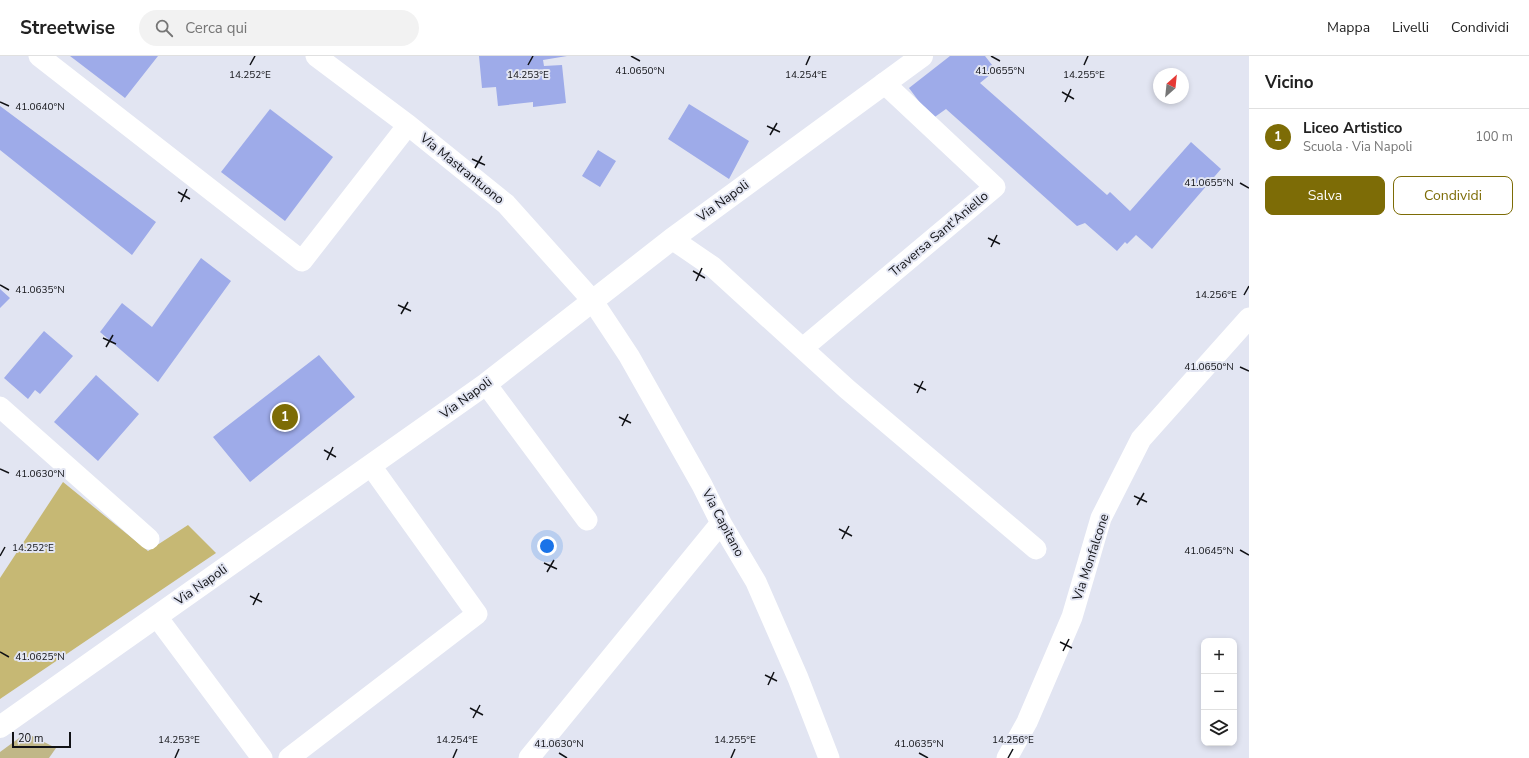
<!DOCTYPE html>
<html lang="it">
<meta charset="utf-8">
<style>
:root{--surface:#fff;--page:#f2f2f2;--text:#222;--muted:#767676;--line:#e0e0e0;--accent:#7d6c06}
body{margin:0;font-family:"Nunito Sans",sans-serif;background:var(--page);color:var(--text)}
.controls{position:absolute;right:12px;bottom:12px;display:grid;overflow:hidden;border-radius:8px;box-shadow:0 2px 6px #0003}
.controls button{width:36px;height:36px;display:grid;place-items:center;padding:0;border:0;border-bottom:1px solid var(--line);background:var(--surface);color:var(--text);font:20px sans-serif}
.compass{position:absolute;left:1153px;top:12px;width:36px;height:36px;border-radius:50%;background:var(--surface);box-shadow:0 2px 6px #0003;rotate:27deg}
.scale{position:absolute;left:12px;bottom:10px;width:59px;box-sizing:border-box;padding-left:4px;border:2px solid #111216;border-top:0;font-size:11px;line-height:14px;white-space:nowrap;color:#111216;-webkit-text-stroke:3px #e2e5f2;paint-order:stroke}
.you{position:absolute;left:547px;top:490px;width:14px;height:14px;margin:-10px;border:3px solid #fff;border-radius:50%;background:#1a73e8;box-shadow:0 0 0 6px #1a73e833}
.badge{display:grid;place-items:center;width:26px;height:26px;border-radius:50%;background:var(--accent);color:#fff;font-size:13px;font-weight:700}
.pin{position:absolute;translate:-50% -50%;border:2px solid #fff;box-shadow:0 1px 4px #0006}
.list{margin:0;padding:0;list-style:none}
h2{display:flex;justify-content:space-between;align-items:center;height:52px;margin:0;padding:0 16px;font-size:17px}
h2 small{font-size:13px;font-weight:400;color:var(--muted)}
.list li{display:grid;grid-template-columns:26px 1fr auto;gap:12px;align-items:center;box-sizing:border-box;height:56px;padding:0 16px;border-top:1px solid var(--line)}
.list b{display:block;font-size:15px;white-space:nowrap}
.list p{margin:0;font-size:13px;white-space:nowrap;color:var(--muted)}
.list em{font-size:13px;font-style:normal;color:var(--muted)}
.actions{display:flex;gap:8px;padding:12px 16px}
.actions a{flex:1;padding:9px 0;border:1px solid var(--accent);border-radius:8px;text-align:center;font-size:14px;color:var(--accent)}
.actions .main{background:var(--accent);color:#fff}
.icon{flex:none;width:22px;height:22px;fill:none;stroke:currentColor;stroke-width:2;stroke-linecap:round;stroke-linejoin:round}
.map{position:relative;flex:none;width:1249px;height:702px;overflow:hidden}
header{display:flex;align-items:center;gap:24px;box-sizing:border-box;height:56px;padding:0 20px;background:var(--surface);border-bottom:1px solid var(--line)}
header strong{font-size:19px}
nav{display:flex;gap:22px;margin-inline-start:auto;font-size:14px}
.search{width:280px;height:36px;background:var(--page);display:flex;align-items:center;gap:10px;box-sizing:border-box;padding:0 14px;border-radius:22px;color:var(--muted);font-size:15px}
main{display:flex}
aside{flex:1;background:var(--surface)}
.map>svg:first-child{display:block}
.green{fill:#c0b787}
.forest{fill:#c6b874}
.building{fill:#9eabe9}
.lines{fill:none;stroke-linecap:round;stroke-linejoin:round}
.minor{stroke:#fff;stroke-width:21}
.tertiary{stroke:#fff;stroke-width:22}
.ticks{fill:none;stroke:#111216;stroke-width:1.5}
.labels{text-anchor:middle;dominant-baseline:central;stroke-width:4;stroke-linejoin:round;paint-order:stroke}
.street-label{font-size:13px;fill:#111216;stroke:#e2e5f2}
.ticks-label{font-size:10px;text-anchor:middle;fill:#111216;stroke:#e2e5f2;stroke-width:4;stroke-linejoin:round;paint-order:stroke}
</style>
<header>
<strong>Streetwise</strong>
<div class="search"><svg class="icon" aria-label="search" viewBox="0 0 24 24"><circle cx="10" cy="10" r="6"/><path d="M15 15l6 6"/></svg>Cerca qui</div>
<nav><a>Mappa</a><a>Livelli</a><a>Condividi</a></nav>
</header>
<main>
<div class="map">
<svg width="1249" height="702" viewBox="0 0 1249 702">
<rect width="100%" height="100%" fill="#e2e5f2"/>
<!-- green -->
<path class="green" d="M 26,677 L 56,692 L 49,702 L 0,702 L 0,696 Z"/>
<!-- forest -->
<path class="forest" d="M 63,426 L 148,495 L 188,469 L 216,497 L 0,643 L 0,522 Z"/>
<!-- building -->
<path class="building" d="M 70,0 L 158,0 L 125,42 Z
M 479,0 L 567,0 L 543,4 L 544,10 L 562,9 L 566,47 L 533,51 L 533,46 L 498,50 L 496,31 L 482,32 Z
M 950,0 L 985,0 L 996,14 L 980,27 L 1107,139 L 1110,136 L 1130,155 L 1191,86 L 1221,113 L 1152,193 L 1136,179 L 1127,188 L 1125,186 L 1117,195 L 1085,167 L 1077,170 L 946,53 L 932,63 L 909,32 Z
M 689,48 L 749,85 L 729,123 L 668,83 Z
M 0,50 L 156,166 L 132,199 L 0,94 Z
M 270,53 L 333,101 L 285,165 L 221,116 Z
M 598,94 L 616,105 L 600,131 L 582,120 Z
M 201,202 L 231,225 L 158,326 L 100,276 L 122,247 L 152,271 Z
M 0,233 L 10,242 L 0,252 Z
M 44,275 L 73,300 L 40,338 L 35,334 L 28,343 L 4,322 Z
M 319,299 L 355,341 L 250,426 L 213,381 Z
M 96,319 L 139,358 L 98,405 L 54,366 Z"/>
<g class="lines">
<!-- minor -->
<path class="minor" d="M 39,0 L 302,205 L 408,69
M 316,0 L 408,69 L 506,148 L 592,244 L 629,300 L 702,429 L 721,467 L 756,526 L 798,622 L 829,702
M 672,183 L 713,211 L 847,333 L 1036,493
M 803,292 L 995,131 L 884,27
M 486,328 L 587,464
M 0,351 L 149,483
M 157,561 L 262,702
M 289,702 L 477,558 L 371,410
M 529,702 L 721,467
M 1007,702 L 1027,666 L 1072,561 L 1101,462 L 1141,383 L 1249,262"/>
<!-- tertiary -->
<path class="tertiary" d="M 0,671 L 486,328 L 672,183 L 922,0"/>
</g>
<!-- ticks -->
<path class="ticks" d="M 631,0 L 640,5M 991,0 L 1000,5M 250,9 L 255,0M 528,9 L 533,0M 806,9 L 810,0M 1084,9 L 1088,0M 1062,36 L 1074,43M 0,46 L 9,50M 1065,46 L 1071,33M 767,70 L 780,76M 770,79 L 777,67M 472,103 L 485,109M 475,112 L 482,100M 1240,127 L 1249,132M 178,136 L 190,143M 181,146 L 187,133M 988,182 L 1000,188M 991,191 L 997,179M 693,215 L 705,222M 696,225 L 702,212M 0,229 L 9,234M 1244,239 L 1249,230M 398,249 L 411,255M 401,258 L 408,246M 103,282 L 116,288M 106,291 L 113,279M 1240,311 L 1249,315M 914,328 L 926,334M 917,337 L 923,325M 619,361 L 631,367M 622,370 L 628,358M 324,394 L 336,401M 327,404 L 333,391M 0,413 L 9,417M 1134,440 L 1147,446M 1137,449 L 1144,437M 839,473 L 852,480M 842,483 L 849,470M 1240,494 L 1249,499M 0,500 L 5,491M 544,507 L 557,513M 547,516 L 554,504M 250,540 L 262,546M 253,549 L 259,537M 1060,586 L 1072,592M 1063,595 L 1069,583M 0,596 L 9,601M 765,619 L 777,625M 768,629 L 774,616M 470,652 L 483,659M 473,662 L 480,649M 559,697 L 567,702M 919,697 L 928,702M 175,702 L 179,693M 453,702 L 457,693M 731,702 L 735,693M 1008,702 L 1013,693"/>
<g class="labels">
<!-- street labels -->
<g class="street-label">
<text transform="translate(462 113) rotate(39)">Via Mastrantuono</text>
<text transform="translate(723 145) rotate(-36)">Via Napoli</text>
<text transform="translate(939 178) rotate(-40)">Traversa Sant'Aniello</text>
<text transform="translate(466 342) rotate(-36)">Via Napoli</text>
<text transform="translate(723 467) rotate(62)">Via Capitano</text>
<text transform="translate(1091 501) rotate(-72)">Via Monfalcone</text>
<text transform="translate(201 529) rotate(-35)">Via Napoli</text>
</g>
</g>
<g class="ticks-label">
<text x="640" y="18">41.0650°N</text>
<text x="1000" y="18">41.0655°N</text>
<text x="250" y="22">14.252°E</text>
<text x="528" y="22">14.253°E</text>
<text x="806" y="22">14.254°E</text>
<text x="1084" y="22">14.255°E</text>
<text x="40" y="54">41.0640°N</text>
<text x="1209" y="130">41.0655°N</text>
<text x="40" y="237">41.0635°N</text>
<text x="1216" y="242">14.256°E</text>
<text x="1209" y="314">41.0650°N</text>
<text x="40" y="421">41.0630°N</text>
<text x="33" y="495">14.252°E</text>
<text x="1209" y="498">41.0645°N</text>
<text x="40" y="604">41.0625°N</text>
<text x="179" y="687">14.253°E</text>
<text x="457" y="687">14.254°E</text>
<text x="735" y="687">14.255°E</text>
<text x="1013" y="687">14.256°E</text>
<text x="559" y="691">41.0630°N</text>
<text x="919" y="691">41.0635°N</text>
</g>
</svg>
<div class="controls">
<button>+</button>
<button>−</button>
<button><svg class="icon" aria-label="layers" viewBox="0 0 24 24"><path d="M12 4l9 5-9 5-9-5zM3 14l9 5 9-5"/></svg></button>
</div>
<svg class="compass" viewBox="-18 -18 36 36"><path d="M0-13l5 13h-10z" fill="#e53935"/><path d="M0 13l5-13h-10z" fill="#767676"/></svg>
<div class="scale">20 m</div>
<div class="you"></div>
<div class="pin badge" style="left:285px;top:361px">1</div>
</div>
<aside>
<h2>Vicino<small></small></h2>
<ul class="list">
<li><span class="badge">1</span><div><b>Liceo Artistico</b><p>Scuola · Via Napoli</p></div><em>100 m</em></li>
</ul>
<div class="actions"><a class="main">Salva</a><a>Condividi</a></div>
</aside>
</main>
